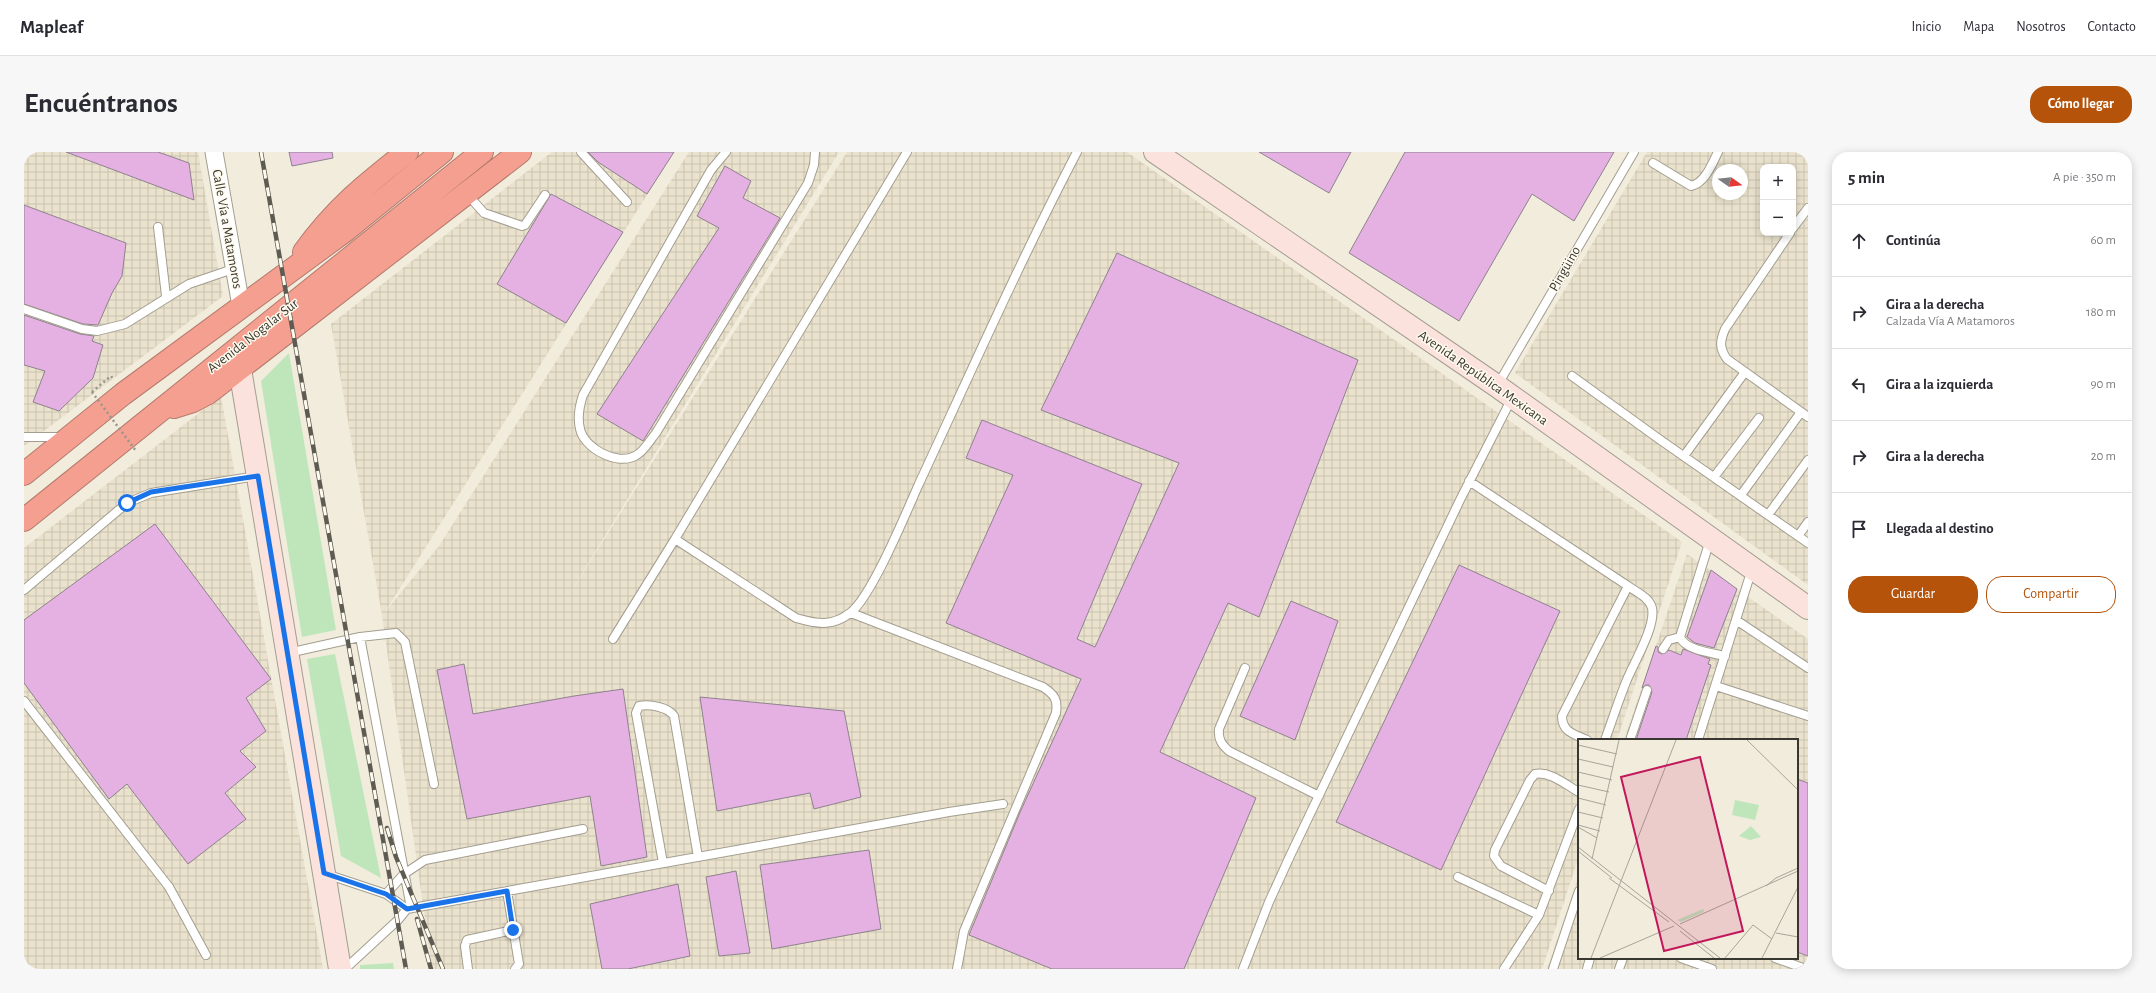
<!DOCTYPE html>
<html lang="es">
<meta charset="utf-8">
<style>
:root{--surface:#fff;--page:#f7f7f7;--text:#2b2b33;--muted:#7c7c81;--line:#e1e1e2;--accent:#b45309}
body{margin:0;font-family:"Alegreya Sans",sans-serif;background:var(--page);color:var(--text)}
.controls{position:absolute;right:12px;top:12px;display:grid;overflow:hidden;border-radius:8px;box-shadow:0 2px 10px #0003}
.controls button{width:36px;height:36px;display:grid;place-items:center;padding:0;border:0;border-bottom:1px solid var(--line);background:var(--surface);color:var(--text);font:20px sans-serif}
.compass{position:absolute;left:1688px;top:12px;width:36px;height:36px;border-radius:50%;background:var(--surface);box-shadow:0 2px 10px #0003;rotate:104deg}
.stop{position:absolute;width:12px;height:12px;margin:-9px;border:3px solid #1a73e8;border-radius:50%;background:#fff}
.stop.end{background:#1a73e8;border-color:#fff;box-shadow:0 1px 4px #0008}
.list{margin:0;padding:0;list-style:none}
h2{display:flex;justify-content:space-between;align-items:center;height:52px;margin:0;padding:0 16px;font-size:17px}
h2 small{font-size:13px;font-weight:400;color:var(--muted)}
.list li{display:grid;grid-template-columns:26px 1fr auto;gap:12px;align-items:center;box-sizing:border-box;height:72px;padding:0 16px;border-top:1px solid var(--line)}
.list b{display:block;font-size:15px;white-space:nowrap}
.list p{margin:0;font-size:13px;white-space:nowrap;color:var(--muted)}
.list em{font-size:13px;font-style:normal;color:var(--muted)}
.actions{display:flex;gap:8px;padding:12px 16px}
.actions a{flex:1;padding:9px 0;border:1px solid var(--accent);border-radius:16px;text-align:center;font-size:14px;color:var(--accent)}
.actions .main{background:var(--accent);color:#fff}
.icon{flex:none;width:22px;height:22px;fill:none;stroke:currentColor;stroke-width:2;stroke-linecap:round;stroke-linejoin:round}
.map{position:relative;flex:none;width:1784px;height:817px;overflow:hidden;border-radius:16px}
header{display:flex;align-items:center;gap:24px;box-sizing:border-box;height:56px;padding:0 20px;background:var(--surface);border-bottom:1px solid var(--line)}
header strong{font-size:19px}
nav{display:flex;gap:22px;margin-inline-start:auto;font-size:14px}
.intro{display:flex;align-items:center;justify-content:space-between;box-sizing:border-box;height:96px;padding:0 24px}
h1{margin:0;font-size:28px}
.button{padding:10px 18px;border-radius:16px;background:var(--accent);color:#fff;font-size:14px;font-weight:700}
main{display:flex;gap:24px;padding:0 24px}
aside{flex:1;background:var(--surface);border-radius:16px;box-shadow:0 2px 10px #0003}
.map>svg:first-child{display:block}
.industrial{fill:url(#industrial-grid);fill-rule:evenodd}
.green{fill:#bfe6bb}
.building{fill:#e5b1e2;stroke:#8e828d}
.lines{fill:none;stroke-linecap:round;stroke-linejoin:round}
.lane-casing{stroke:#a39e90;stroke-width:10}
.street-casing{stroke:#a39e90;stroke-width:19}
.secondary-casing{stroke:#a39e90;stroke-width:24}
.highway-casing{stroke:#b37b6e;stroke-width:24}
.path{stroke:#9b968c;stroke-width:2.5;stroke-dasharray:2 3;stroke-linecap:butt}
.lane{stroke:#fff;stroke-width:8}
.street{stroke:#fff;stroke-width:17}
.secondary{stroke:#fce2dd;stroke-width:22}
.highway{stroke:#f49f8f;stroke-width:22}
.rail-casing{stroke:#5e5b53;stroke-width:4.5}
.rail{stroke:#fefaed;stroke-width:3;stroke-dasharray:9;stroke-linecap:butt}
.path-bridge{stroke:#9b968c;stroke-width:2.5;stroke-dasharray:2 3;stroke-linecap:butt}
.route{stroke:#1a73e8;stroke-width:5}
.labels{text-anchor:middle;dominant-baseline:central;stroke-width:3;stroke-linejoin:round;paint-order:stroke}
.street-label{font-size:14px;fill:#393731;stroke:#fefaed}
.inset-road{fill:none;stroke:#a8a498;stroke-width:1}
.view{fill:#c2185b;fill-opacity:0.15;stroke:#c2185b;stroke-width:2}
.inset-edge{fill:none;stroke:#393731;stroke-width:2}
</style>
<header>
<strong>Mapleaf</strong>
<nav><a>Inicio</a><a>Mapa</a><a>Nosotros</a><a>Contacto</a></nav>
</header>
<div class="intro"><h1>Encuéntranos</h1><a class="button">Cómo llegar</a></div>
<main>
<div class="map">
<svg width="1784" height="817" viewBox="0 0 1784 817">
<defs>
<pattern id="industrial-grid" width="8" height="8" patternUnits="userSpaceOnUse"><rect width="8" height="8" fill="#eae2cc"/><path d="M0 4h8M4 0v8" fill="none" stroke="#c9c2b0"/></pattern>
</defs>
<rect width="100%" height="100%" fill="#f2ecdd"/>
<!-- industrial -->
<path class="industrial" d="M 0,0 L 174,0 L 199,144 L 0,294 Z
M 528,0 L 650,0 L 361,460 L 415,394 L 665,0 L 815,0 L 542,448 L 823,0 L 1103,0 L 1658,390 L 1593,588 L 1555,588 L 1555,704 L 1518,817 L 408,817 L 358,463 L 307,172 Z
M 1623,0 L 1784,0 L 1784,433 L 1491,221 ZM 1739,15 L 1769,15 L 1769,81 L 1739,81 ZM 1694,18 L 1718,18 L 1718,42 L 1694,42 Z
M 197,244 L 299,817 L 0,817 L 0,396 Z
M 1663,402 L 1784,487 L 1784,817 L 1523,817 L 1555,723 L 1555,806 L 1773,806 L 1773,588 L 1600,588 Z"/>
<!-- green -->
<path class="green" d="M 265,201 L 312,478 L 278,485 L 237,229 Z
M 311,502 L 357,726 L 317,704 L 283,507 Z
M 369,811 L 370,817 L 336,817 L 336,813 Z"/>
<!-- building -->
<path class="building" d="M 42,0 L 134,0 L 165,11 L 170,48 Z
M 265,0 L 308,0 L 309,6 L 268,14 Z
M 564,0 L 650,0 L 623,42 L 574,10 Z
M 1235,0 L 1327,0 L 1305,41 Z
M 1381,0 L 1590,0 L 1550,69 L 1508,42 L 1435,169 L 1325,101 Z
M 701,14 L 727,29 L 719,46 L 756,66 L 619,289 L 573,262 L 695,76 L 673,64 Z
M 527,42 L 599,80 L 542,171 L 473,132 Z
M 0,53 L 102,91 L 98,124 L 88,141 L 74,173 L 59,172 L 0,152 Z
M 1093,101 L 1334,208 L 1235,465 L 1204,451 L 1136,600 L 1232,646 L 1160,817 L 1028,817 L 945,783 L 997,658 L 1057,527 L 922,471 L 989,323 L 942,306 L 958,268 L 1118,332 L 1053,487 L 1071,495 L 1155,311 L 1017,258 Z
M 0,163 L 56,182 L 70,184 L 68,189 L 79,193 L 69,226 L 35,259 L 9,250 L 21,219 L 0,213 Z
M 131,372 L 247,527 L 222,546 L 242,579 L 216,599 L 232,615 L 201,641 L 222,667 L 164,712 L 103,632 L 85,647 L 0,531 L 0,468 Z
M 1435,413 L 1536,459 L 1417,718 L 1312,670 Z
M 1687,418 L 1713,437 L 1690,496 L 1671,491 L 1663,485 Z
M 1267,449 L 1314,469 L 1271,588 L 1216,564 Z
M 1632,494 L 1634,495 L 1634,500 L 1638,502 L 1645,498 L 1657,503 L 1659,497 L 1686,507 L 1684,512 L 1687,513 L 1662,588 L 1612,588 L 1628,540 L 1625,533 L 1622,533 L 1618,536 Z
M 440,512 L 449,562 L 550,544 L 599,537 L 623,705 L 577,714 L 566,644 L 443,667 L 413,518 Z
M 676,545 L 820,559 L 837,645 L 790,657 L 786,641 L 693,659 Z
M 1773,627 L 1784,631 L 1784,804 L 1773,800 Z
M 845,698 L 857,777 L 748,797 L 736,713 Z
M 712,719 L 726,801 L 695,804 L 682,725 Z
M 654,732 L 666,804 L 604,817 L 578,817 L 566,752 Z"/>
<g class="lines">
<defs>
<path id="lane" d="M 557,0 L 603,50
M 702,0 L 687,18 L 559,243 C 555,255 553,265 556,277 C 560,296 593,314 611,304 C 620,300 626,288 632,281 L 784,31 L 790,13 L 791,0
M 1629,11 L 1667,34 C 1681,31 1688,12 1694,0
M 443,42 L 460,61 L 498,74 L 501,73 L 521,43
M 134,75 L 142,144
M 1769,76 L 1784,56
M 1766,81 L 1701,177 C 1696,189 1695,196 1703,207 L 1784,265
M 0,157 L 58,177 L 73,179 L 101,172 L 165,132 L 209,117
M 1548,224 L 1635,287 L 1784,391
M 1473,234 L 1610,0
M 0,285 L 38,285
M 1660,304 L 1721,220
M 1690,325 L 1735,266
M 1445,329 L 1604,434 C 1612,440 1625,445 1628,456 C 1632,475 1609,512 1602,530 C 1594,550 1588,569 1581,588
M 1717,343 L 1777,260
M 1744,363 L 1784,308
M 1774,384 L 1784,370
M 651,387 L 883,0
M 1686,388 L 1656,485 C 1661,498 1688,501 1701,504
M 0,438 L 103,351 L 127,341 L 233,324
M 827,461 L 1019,535 C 1031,543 1034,548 1032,561 L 940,779 L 933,817
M 1712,468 L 1784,516
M 336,485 L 387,756
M 589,487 L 651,387 L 772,466 C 793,472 808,475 826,461 C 847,446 882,361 894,334 C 946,222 996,109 1053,0
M 1639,497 L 1645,488 L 1656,485
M 264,501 L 336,485 L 372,481 L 381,490 L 410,632
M 1221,516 L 1195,577 C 1194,587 1197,592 1205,599 L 1295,644
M 1692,534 L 1784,564
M 0,549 L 145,735 L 182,803
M 1563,588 C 1550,582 1538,580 1538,564 L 1604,434
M 1606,588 L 1623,538
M 1674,588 L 1728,417
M 639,711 L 612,561 L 615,554 C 626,552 644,555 650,564 L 674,705
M 302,722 L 362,742 L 383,757
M 1434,725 L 1515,763
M 483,739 L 495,812 L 491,817
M 1525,739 L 1477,714 L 1470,704 L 1471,698 L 1506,628 L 1511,622 C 1526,619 1542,633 1555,640
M 362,742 L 380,722 L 401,708 L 559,677
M 1657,806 L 1688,817
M 1751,806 L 1782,817
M 321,817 L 374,768 L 383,757 L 925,660 L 979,652
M 444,817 L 441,794 L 443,788 L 489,778
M 1219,817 L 1245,750 L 1266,704 L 1436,348 L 1488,246
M 1480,817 L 1515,763 L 1555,657
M 1529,817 L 1555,739
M 1563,817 L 1566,806
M 1595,817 L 1599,806"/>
<path id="street" d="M 190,0 L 217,154"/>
<path id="secondary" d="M 1131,0 L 1473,234 L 1784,456
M 216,217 L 316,817"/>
<path id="highway" d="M 280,100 C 312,56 341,33 383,0
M 150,255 L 169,249 L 184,241 L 496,0
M 0,322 L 99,242 L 322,78 L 418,0
M 0,368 L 458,0"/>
</defs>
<!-- lane casing -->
<use href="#lane" class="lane-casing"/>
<!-- street casing -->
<use href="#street" class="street-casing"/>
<!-- secondary casing -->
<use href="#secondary" class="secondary-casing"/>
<!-- highway casing -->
<use href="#highway" class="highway-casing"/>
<!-- path -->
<path class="path" d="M 68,240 L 87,224 L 90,228"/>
<!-- lane -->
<use href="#lane" class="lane"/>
<!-- street -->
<use href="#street" class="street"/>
<!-- secondary -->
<use href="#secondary" class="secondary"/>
<!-- highway -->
<use href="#highway" class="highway"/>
<defs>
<path id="rail" d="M 237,0 L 382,817
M 363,676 L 372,705 L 419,817
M 393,767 L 407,817"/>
</defs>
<!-- rail casing -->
<use href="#rail" class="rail-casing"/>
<!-- rail -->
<use href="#rail" class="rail"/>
<!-- path-bridge -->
<path class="path-bridge" d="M 68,240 L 112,299"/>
</g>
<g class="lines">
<!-- route -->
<path class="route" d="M 103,351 L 127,340 L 234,324 L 300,721 L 362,742 L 383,757 L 483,739 L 489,778"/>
</g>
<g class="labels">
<!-- street labels -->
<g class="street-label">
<text transform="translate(203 77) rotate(80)">Calle Vía a Matamoros</text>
<text transform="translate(1541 117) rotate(-60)">Pingüino</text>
<text transform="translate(229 184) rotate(-38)">Avenida Nogalar Sur</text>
<text transform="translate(1459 226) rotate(35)">Avenida República Mexicana</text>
</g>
</g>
<!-- overview -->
<g transform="translate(1554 587)">
<rect width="220" height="220" fill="#f2ecdd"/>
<path d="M 157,61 L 181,66 L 177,81 L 154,76 ZM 173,87 L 183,98 L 172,101 L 161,97 ZM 125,170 L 126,173 L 103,183 L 99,181 Z" fill="#bfe6bb"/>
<path class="inset-road" d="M 169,1 L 220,51M 0,6 L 39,15M 0,20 L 35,28M 0,33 L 34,41M 0,46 L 31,53M 0,59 L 28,66M 0,73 L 25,79M 0,86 L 22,92M 0,88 L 19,99M 0,108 L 142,219M 0,112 L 34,139M 14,120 L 41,1M 31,139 L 91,183M 188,147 L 198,139 L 220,129M 102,185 L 220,132M 102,192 L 136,219M 198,194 L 220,198M 13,219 L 98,1M 22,219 L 96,187M 147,219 L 175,186 L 194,200M 184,219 L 220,148"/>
<path class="view" d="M 122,18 L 165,192 L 86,212 L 43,38 Z"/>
<rect width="220" height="220" class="inset-edge"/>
</g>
</svg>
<div class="controls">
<button>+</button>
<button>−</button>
</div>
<svg class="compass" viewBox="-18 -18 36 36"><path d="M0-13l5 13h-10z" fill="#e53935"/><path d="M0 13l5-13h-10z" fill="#7c7c81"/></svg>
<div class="stop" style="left:103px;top:351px"></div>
<div class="stop end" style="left:489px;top:778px"></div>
</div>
<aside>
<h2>5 min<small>A pie · 350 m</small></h2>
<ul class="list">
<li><svg class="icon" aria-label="ahead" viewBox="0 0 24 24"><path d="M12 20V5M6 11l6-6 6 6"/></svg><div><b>Continúa</b></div><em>60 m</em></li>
<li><svg class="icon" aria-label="right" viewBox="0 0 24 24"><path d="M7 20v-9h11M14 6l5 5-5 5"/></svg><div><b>Gira a la derecha</b><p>Calzada Vía A Matamoros</p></div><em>180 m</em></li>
<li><svg class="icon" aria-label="left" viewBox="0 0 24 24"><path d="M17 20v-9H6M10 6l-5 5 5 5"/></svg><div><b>Gira a la izquierda</b></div><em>90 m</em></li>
<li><svg class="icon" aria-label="right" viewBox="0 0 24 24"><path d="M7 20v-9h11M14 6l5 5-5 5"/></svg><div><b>Gira a la derecha</b></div><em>20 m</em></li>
<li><svg class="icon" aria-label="arrive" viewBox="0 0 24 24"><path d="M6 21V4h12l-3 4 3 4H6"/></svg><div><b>Llegada al destino</b></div></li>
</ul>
<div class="actions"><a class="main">Guardar</a><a>Compartir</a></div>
</aside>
</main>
